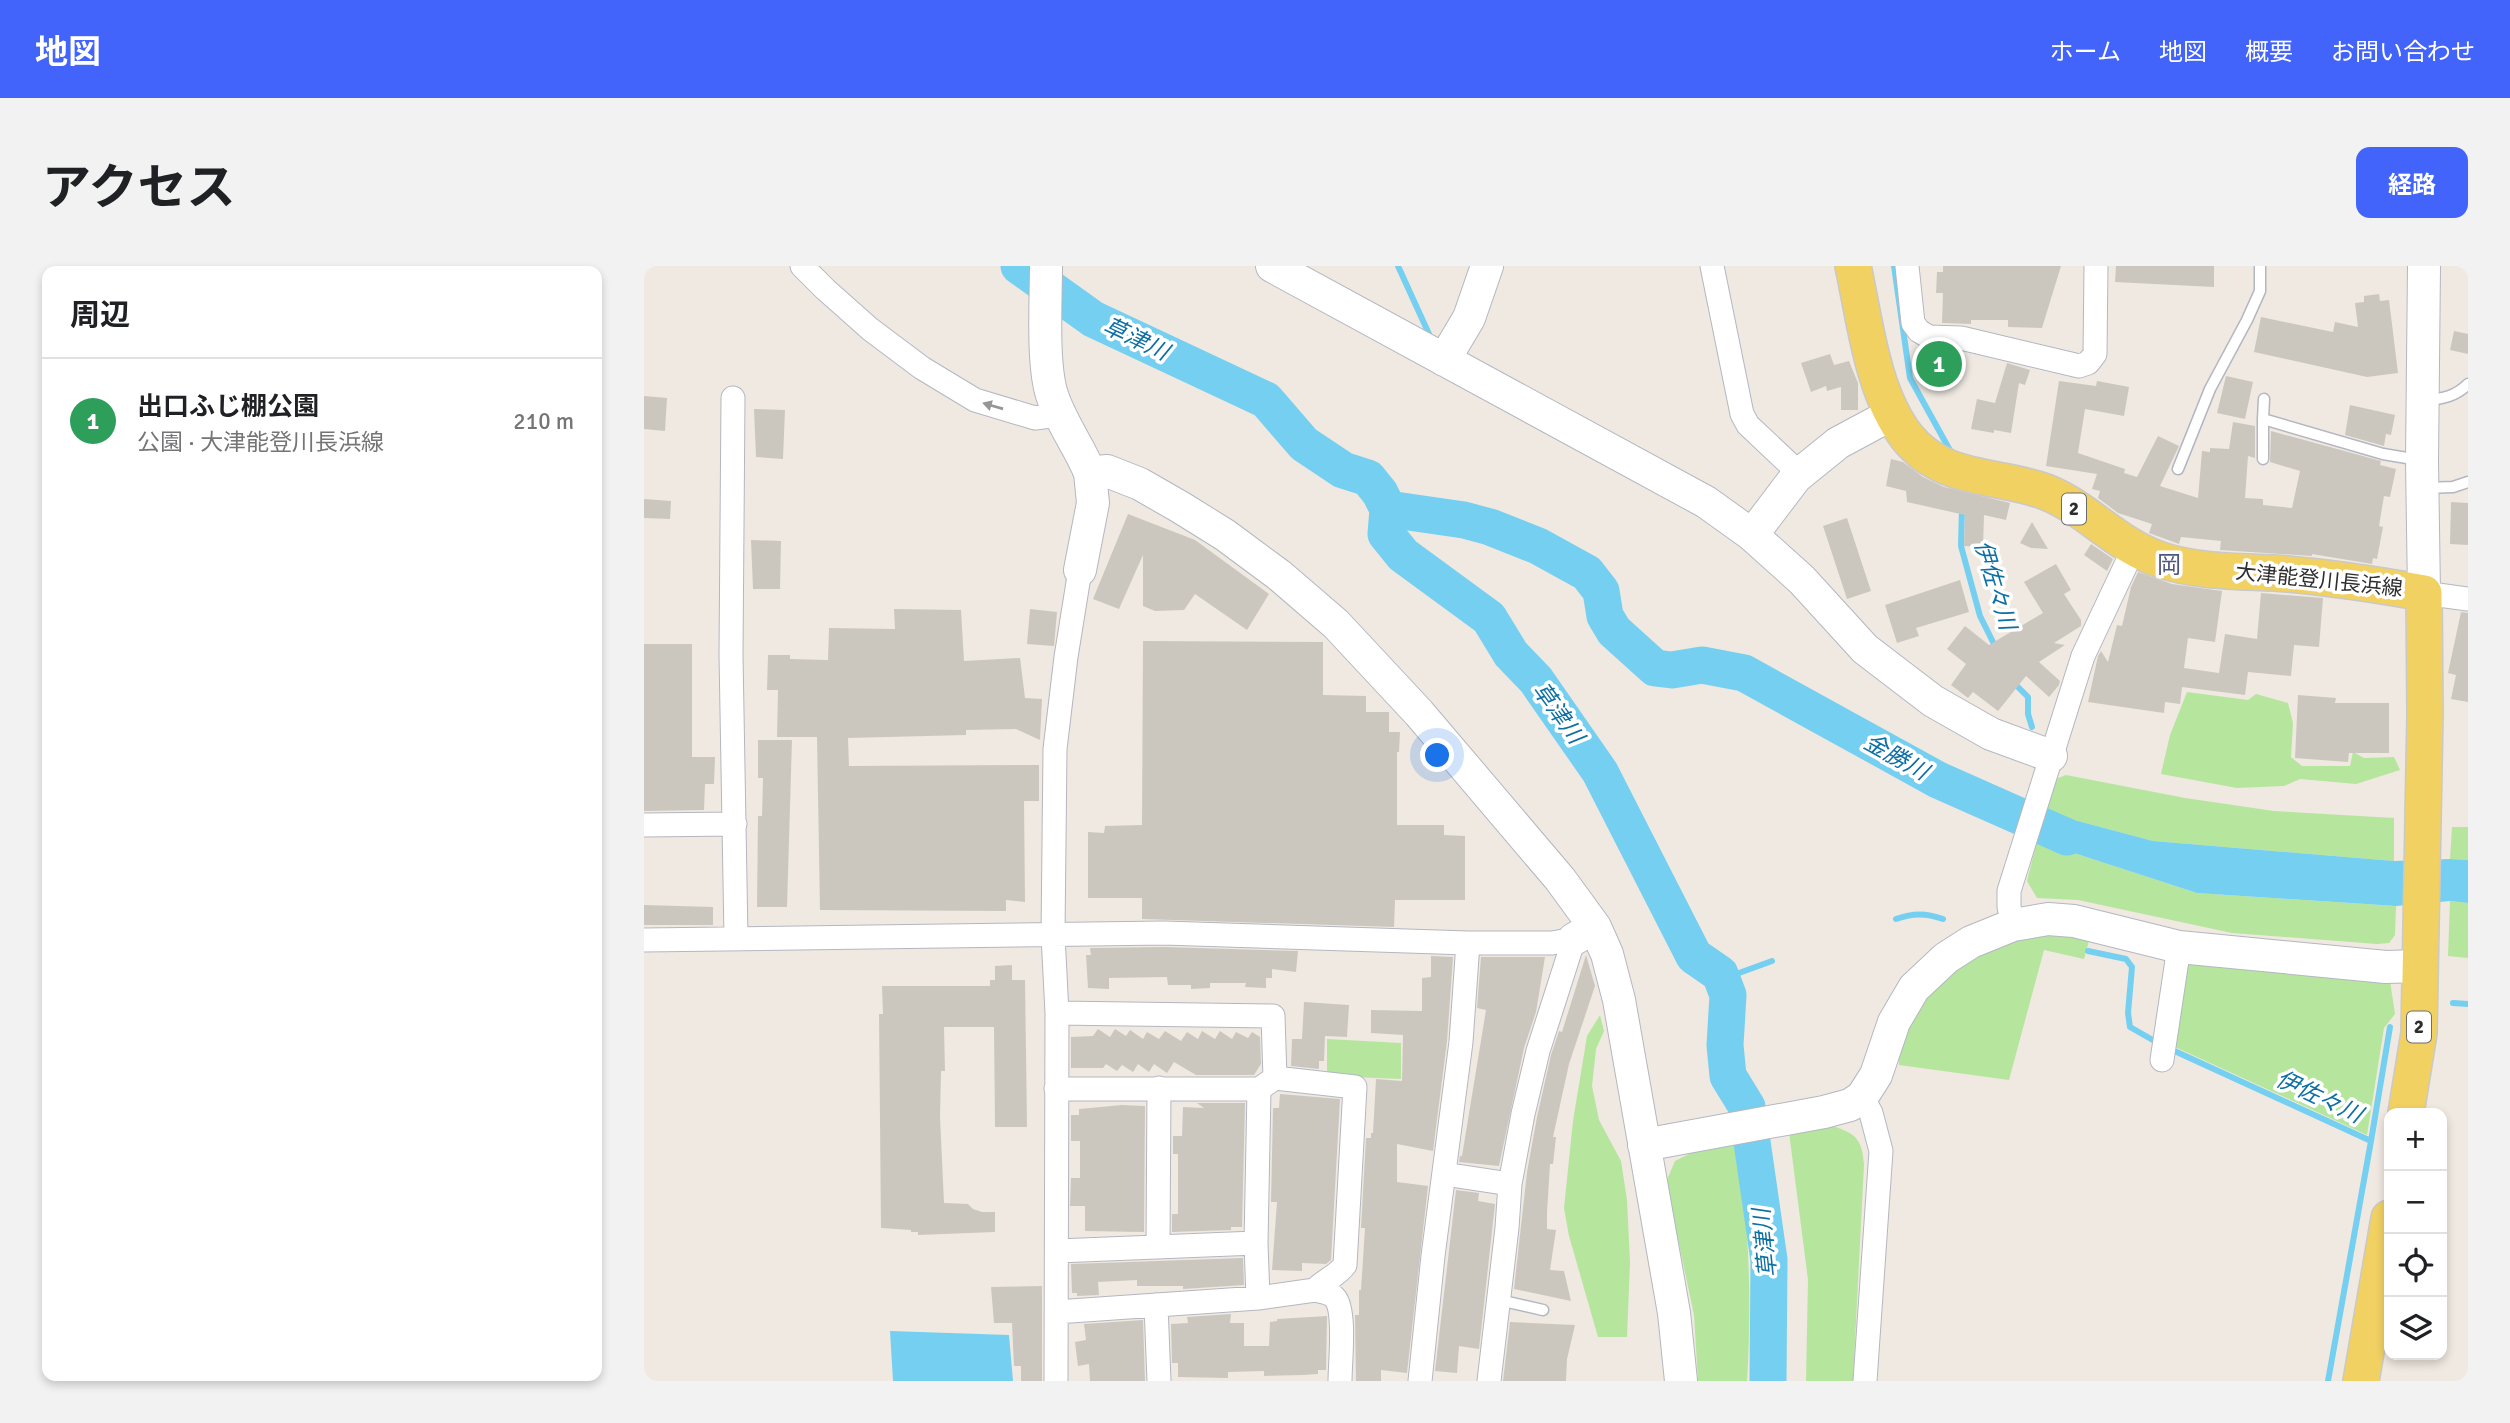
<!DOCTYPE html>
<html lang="ja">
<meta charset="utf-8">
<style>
:root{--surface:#fff;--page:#f2f2f2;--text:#202124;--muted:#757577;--line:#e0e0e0;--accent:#4264fb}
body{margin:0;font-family:Signika,"Noto Sans JP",sans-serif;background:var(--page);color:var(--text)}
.controls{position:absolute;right:21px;bottom:21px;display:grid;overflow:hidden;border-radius:14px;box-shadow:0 4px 10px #0003}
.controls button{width:63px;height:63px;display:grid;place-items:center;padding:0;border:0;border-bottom:2px solid var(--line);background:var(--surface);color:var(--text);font:35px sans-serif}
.you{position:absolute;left:794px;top:490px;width:24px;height:24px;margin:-18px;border:5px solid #fff;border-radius:50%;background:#1a73e8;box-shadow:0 0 0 10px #1a73e833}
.badge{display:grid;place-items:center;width:46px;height:46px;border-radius:50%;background:var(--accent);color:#fff;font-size:23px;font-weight:700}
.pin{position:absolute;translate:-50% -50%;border:4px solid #fff;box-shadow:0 2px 7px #0006}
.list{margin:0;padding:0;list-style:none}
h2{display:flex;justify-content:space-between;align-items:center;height:91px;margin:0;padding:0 28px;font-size:30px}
h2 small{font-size:23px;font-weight:400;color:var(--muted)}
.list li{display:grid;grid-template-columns:46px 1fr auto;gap:21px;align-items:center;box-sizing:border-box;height:126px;padding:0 28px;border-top:2px solid var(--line)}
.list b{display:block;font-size:26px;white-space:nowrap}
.list p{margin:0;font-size:23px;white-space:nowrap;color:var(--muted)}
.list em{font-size:23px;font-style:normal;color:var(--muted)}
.icon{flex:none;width:38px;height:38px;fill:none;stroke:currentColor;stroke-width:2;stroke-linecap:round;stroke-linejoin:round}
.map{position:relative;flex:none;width:1824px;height:1115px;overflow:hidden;border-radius:14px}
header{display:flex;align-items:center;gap:42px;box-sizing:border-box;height:98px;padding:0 35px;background:var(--accent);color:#fff}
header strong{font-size:33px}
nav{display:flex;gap:38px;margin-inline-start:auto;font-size:24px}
.intro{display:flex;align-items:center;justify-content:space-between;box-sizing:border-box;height:168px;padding:0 42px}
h1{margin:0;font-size:49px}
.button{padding:18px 32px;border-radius:14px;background:var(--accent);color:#fff;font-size:24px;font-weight:700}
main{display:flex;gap:42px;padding:0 42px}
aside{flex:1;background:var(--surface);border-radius:14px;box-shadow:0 4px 10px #0003}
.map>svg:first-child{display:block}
.green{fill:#b6e59e}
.water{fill:#75cff0}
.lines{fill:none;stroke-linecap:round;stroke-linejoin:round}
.stream{stroke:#75cff0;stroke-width:6}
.river{stroke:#75cff0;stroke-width:37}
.building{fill:#cbc7bf}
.lane-casing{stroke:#b4b7c1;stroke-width:13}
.street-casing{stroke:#b4b7c1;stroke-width:25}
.secondary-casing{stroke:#b4b7c1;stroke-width:34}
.primary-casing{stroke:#c9c9c9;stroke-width:38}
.lane{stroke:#fff;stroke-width:10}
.street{stroke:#fff;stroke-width:23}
.secondary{stroke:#fff;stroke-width:32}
.primary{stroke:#f2d163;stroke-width:35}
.oneway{fill:#969696}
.labels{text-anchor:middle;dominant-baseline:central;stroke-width:7;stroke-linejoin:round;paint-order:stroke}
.shield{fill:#fff;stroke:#6d6d6d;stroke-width:2}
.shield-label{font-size:19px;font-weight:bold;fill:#2e2e2e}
.street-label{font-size:21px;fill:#2e2e2e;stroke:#fff}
.water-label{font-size:23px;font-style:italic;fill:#0d6fa3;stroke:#fff}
.quarter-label{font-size:24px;fill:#4d5680;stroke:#fff}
</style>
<header>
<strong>地図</strong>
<nav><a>ホーム</a><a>地図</a><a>概要</a><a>お問い合わせ</a></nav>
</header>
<div class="intro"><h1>アクセス</h1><a class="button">経路</a></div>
<main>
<aside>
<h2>周辺<small></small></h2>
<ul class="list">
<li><span class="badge" style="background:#2e9e5b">1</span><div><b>出口ふじ棚公園</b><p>公園 · 大津能登川長浜線</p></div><em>210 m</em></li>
</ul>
</aside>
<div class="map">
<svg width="1824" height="1115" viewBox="0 0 1824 1115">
<rect width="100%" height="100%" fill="#efe9e1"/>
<!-- green -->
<path class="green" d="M 1311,80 L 1316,115 L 1281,119 L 1274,81 Z
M 1543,426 L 1604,434 L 1612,428 L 1644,437 L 1649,457 L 1647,491 L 1658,500 L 1706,500 L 1709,486 L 1720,492 L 1750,491 L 1756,504 L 1712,518 L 1656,513 L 1640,520 L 1593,522 L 1517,508 L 1526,469 Z
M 1422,509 L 1541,532 L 1630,545 L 1750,552 L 1750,595 L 1509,575 L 1400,546 L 1409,514 Z
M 1808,561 L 1824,561 L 1824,594 L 1806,593 Z
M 1393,575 L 1553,627 L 1752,640 L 1751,669 L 1745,677 L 1733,678 L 1588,667 L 1434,634 L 1393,632 L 1383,615 Z
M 1806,635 L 1824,637 L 1824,692 L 1804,690 Z
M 1398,666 L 1446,671 L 1440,693 L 1400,684 L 1365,814 L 1255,799 L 1254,781 L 1265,757 L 1293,715 L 1332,687 Z
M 1547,695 L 1746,715 L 1751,748 L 1740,762 L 1723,869 L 1529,780 L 1540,703 Z
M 956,749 L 960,765 L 952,783 L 948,820 L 955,854 L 977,895 L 983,934 L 986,996 L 983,1071 L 954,1071 L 925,970 L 920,942 L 929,855 L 943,770 Z
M 683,773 L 757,777 L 757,813 L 683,810 Z
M 1185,859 C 1211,867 1218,871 1220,899 L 1209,1115 L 1162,1115 L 1164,1014 L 1145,866 Z
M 1093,876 C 1105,955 1108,1034 1103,1115 L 1054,1115 L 1050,1049 L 1022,916 L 1031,895 L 1053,884 Z"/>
<!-- water -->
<path class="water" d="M 1400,546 L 1509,575 L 1750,595 L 1806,593 L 1824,594 L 1824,637 L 1806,635 L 1752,640 L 1553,627 L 1393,575 Z
M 246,1065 L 365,1069 L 369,1115 L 249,1115 Z"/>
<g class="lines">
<!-- stream -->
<path class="stream" d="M 754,0 L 785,68
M 1250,0 L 1266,112 L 1308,188
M 1318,242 L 1317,280 L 1336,350 L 1352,382
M 1370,417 L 1384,431 L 1384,448 L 1388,461
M 1252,653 C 1269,647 1282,647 1299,653
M 1444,685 L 1482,693 L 1488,701 L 1484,747 L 1486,761 L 1514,777
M 1076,708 L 1084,711 L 1128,695
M 1809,737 L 1824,738
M 1524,782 L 1727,875 L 1684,1115
M 1727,875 L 1746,761"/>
<!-- river -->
<path class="river" d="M 375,0 L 449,53 L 622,134 L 660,178 L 699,204 L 724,212 L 736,227 L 744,243 L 742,268 L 759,289 L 845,352 L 867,388 L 892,414 L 956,506 L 1050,690 L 1076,708 L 1084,729 L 1081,779 L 1084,810 L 1103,841 L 1125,994 L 1124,1115
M 744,243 L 820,254 L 846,261 L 894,280 L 943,307 L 957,325 L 961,350 L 970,365 L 1011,402 L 1028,404 L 1058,399 L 1100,407 L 1294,514 L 1423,571"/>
</g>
<!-- building -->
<path class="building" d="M 1299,0 L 1417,0 L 1398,62 L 1364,61 L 1364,54 L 1327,54 L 1327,58 L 1298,57 L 1299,27 L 1292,27 L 1293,6 L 1299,6 Z
M 1472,0 L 1570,0 L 1570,21 L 1471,16 Z
M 1735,28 L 1736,35 L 1745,34 L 1754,107 L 1723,111 L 1610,86 L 1617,51 L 1689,66 L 1691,56 L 1714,61 L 1711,37 L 1720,36 L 1720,30 Z
M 1810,65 L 1824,68 L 1824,88 L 1806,84 Z
M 1186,88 L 1190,99 L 1205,95 L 1214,117 L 1214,144 L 1197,144 L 1197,121 L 1183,125 L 1182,120 L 1167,126 L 1157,97 Z
M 1363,97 L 1386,104 L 1381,119 L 1375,117 L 1367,167 L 1350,164 L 1350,167 L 1327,163 L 1333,133 L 1351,137 Z
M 1582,110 L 1609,116 L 1601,153 L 1573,147 Z
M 1415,115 L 1452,120 L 1453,115 L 1485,121 L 1480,150 L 1441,143 L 1434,187 L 1481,203 L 1480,207 L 1493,211 L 1514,170 L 1535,180 L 1516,220 L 1554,232 L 1558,185 L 1566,186 L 1566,182 L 1585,183 L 1589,156 L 1611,160 L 1611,192 L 1604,190 L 1601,232 L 1619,233 L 1619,239 L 1648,242 L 1656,205 L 1626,196 L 1627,165 L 1737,195 L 1736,199 L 1752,203 L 1746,231 L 1740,230 L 1735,260 L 1739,261 L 1733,293 L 1729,292 L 1728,298 L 1668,288 L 1668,290 L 1576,284 L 1577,275 L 1537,271 L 1535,278 L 1505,267 L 1508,258 L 1474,247 L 1454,232 L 1456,225 L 1448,223 L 1453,208 L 1402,200 Z
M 0,130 L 23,132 L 21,165 L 0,163 Z
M 1706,139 L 1751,149 L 1747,169 L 1742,168 L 1740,180 L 1701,169 Z
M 110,143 L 141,144 L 139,193 L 112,191 Z
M 1247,193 L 1259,196 L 1279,211 L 1300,221 L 1366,237 L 1362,254 L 1340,249 L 1339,281 L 1320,280 L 1321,249 L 1263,236 L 1262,225 L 1242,220 Z
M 0,233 L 27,235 L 26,253 L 0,252 Z
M 1807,236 L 1824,237 L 1824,279 L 1806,278 Z
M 484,248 L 551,274 L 625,328 L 603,364 L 551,328 L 540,344 L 511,345 L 499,340 L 499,289 L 475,343 L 449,333 Z
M 1203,252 L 1227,325 L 1203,333 L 1179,260 Z
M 1388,256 L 1404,283 L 1387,282 L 1376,277 Z
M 107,274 L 137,275 L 136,323 L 109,323 Z
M 1447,278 L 1469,293 L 1463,305 L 1440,289 Z
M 1412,298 L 1427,324 L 1420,328 L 1437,354 L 1437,360 L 1410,377 L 1421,379 L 1395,396 L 1416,415 L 1415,419 L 1405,431 L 1382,410 L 1354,445 L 1329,426 L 1324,432 L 1307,419 L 1322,398 L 1303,383 L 1321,360 L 1345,379 L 1399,347 L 1380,316 Z
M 1494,306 L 1528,318 L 1578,325 L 1571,376 L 1544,372 L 1540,402 L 1575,407 L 1581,368 L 1613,373 L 1617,327 L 1679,332 L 1675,381 L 1650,379 L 1647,410 L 1604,406 L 1601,429 L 1538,421 L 1536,438 L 1521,436 L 1520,447 L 1444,436 L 1454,390 L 1457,385 L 1464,396 L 1473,359 L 1478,360 L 1487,321 Z
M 1316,314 L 1325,346 L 1272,362 L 1275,370 L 1253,377 L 1241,339 Z
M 250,343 L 317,344 L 320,395 L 376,392 L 381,432 L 398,433 L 396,474 L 372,463 L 322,464 L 322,469 L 204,472 L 205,500 L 395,499 L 395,535 L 380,535 L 381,636 L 362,634 L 362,645 L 176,644 L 173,471 L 133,471 L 134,424 L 123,424 L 124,389 L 146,389 L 146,393 L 184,394 L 185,362 L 251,363 Z
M 386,343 L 413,346 L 410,380 L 383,378 Z
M 1817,346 L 1824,347 L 1824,436 L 1807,433 L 1812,409 L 1804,407 Z
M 499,375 L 679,376 L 679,429 L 722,430 L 722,446 L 745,446 L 745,466 L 756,466 L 755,486 L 753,486 L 753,559 L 800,559 L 800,569 L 821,570 L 821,634 L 751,634 L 750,661 L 498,653 L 498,632 L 444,632 L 444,566 L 460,567 L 461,560 L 498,559 Z
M 0,378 L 48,378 L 48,491 L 71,491 L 70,518 L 61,518 L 60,544 L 0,545 Z
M 1654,429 L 1692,432 L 1691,437 L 1745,437 L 1745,487 L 1705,487 L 1704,496 L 1651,492 Z
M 114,474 L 148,474 L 143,641 L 113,641 L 114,550 L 118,550 L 119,512 L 114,512 Z
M 0,639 L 69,641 L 69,659 L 0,659 Z
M 520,681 L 654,685 L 652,706 L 628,703 L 628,712 L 622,712 L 622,722 L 601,721 L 602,717 L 566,717 L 566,722 L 547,723 L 547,719 L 524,719 L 523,711 L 465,712 L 465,723 L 444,722 L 442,689 L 447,689 L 446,682 Z
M 942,689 L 951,720 L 925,798 L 909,871 L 912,871 L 909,898 L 906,898 L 903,947 L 903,963 L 912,964 L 906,1004 L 920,1005 L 927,1035 L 870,1023 L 883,906 L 893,851 L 907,789 L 915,765 L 918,766 Z
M 787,690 L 809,691 L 803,775 L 789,885 L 753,878 L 753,916 L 784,920 L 763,1107 L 737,1104 L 737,1115 L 712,1115 L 711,1049 L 715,1049 L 715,1024 L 717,1024 L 721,962 L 717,962 L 722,872 L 727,872 L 727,867 L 729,867 L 732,813 L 758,815 L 759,769 L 727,767 L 727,744 L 778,745 L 778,712 L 787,711 Z
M 837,691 L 901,691 L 892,746 L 880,782 L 855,900 L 815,896 L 816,890 L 818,890 L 842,744 L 833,742 Z
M 368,699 L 368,714 L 381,714 L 383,861 L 351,861 L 350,761 L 300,761 L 301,805 L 297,805 L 296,851 L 300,937 L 324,938 L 329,943 L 338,946 L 351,946 L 351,966 L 274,969 L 274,966 L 267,966 L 267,964 L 237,962 L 235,748 L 239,748 L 238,720 L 346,720 L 346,714 L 351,714 L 351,700 Z
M 660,736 L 705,739 L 703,771 L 681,770 L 680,795 L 675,795 L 675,803 L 647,800 L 648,773 L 658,773 Z
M 454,763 L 466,771 L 471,763 L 482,770 L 486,764 L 499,773 L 503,766 L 515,773 L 521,765 L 537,775 L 543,766 L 554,773 L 558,765 L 571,773 L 576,765 L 588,773 L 592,766 L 604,772 L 608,766 L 616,771 L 617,798 L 610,809 L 552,809 L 530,796 L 523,807 L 510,798 L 505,806 L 494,798 L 489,806 L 478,799 L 473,805 L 462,798 L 459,802 L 427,802 L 427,771 L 449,770 Z
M 636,828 L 696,833 L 687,994 L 682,998 L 658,997 L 658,1005 L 628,1004 L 633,936 L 627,936 L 629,842 L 635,842 Z
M 553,837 L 601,837 L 598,961 L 587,961 L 587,964 L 528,966 L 528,948 L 534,948 L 534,888 L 529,888 L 529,870 L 538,870 L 539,841 L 560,842 Z
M 478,839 L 501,840 L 500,966 L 441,965 L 441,940 L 426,940 L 427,912 L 436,912 L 436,875 L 427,875 L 427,849 L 435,849 L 435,843 Z
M 812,924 L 835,927 L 834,935 L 851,938 L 835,1083 L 815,1080 L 813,1107 L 791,1105 Z
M 599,992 L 600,1019 L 539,1023 L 539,1020 L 493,1020 L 493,1014 L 454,1016 L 455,1029 L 433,1030 L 433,1027 L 428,1027 L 427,998 Z
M 398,1020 L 398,1115 L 377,1115 L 377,1100 L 370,1100 L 368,1057 L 350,1057 L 347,1021 Z
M 587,1048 L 586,1057 L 600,1057 L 600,1080 L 625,1080 L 626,1056 L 633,1055 L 633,1053 L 683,1050 L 682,1104 L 674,1104 L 674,1108 L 659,1109 L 620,1110 L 620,1105 L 584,1106 L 584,1112 L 534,1111 L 534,1097 L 528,1097 L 527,1058 L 544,1057 L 543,1051 Z
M 499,1054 L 501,1115 L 446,1115 L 445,1098 L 434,1100 L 431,1076 L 442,1074 L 440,1058 Z
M 866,1056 L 931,1059 L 923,1093 L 922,1115 L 859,1115 Z"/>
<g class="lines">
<defs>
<path id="lane" d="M 1620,133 L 1619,153 L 1739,188 L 1775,194
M 1782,134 C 1799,133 1812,130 1824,118
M 1619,153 L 1619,193
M 1534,203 L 1566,123 L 1603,54 L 1616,25 L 1616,0
M 1782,222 L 1809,221 L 1824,216
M 855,1034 L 899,1044"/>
<path id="street" d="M 158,0 L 181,23 L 226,63 L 278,102 L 331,134 L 391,152 L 415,149
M 1068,0 L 1098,148 L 1104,159 L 1156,208
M 1263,0 L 1269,57 L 1275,65 L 1285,71 L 1317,72 L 1435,100 L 1444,97 L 1451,88 L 1452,0
M 89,132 L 87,389 L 92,672
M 1780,327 L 1824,333
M 0,559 L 91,558
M 1369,659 L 1365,641 L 1365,625 L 1439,390 L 1489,284
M 0,674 L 520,667 L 824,677 L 908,677 L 930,673
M 413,747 L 629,750 L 631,812
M 1518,794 L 1535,681
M 615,823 L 631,812 L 711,821 L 701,999 C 693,1010 680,1014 671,1024 C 678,1026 686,1026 691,1032 C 702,1045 696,1097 696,1115
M 1218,831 L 1227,847 L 1237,885 L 1221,1115
M 800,908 L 866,918
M 514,980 L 515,822
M 413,985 L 612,977
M 614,1032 L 671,1024
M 512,1039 L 515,1115
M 412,1046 L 614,1032 L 612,977 L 615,823 L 412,823
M 412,1115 L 413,747 L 409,669 L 411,483 L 422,391 L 436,304
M 776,1115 L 789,990 L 817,776 L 824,677
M 845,1115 L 863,962 L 866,918 L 879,848 L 894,785 L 930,673"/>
<path id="secondary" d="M 402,0 C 402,35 398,98 408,129 C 417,157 435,180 446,207 L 463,205 L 496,218 L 536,241 L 581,269 L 635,309 L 692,358 L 775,447 L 916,613 L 951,661 L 930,673
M 628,0 L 1062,236 L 1108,269 L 1158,314 L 1221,383 L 1289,435 L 1347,468 L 1407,490
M 1780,0 L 1778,195 L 1780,327
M 800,94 L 825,52 L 843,0
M 1108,269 L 1152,211 L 1194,177 L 1248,148
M 436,304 L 449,237 L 446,207
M 951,661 L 963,688 L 975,734 L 1030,1047 L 1037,1115
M 1000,879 L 1180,846 L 1206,839 L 1218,831 L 1232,809 L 1250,756 L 1270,722 L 1285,708 L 1302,692 L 1327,676 L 1369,659 L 1404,653 L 1430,655 L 1535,681 L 1742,701 L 1776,700"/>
<path id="primary" d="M 1209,0 C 1221,55 1228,126 1263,171 C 1296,213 1347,209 1393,223 C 1438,236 1470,279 1517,294 C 1556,307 1602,305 1643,308 C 1690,312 1735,319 1780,327 L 1781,448 L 1775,767 L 1762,847
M 1717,1115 L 1745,952"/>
</defs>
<!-- lane casing -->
<use href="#lane" class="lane-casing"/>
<!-- street casing -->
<use href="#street" class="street-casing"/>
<!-- secondary casing -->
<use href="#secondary" class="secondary-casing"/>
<!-- primary casing -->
<use href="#primary" class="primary-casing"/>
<!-- lane -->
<use href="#lane" class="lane"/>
<!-- street -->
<use href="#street" class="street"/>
<!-- secondary -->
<use href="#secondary" class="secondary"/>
<!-- primary -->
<use href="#primary" class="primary"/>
</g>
<!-- one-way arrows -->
<defs><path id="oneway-solid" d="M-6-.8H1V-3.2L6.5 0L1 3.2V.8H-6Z" transform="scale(1.75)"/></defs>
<use class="oneway" href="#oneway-solid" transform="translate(349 140) rotate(-164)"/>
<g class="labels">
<!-- shield labels -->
<g class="shield">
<rect x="1418" y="227.5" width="24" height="31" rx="5"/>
<rect x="1763" y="745.5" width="24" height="31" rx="5"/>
</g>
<g class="shield-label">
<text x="1430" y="243">2</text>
<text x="1775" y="761">2</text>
</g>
<!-- street labels -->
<g class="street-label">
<text transform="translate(1675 314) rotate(6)">大津能登川長浜線</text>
</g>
<!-- water labels -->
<g class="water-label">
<text transform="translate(492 73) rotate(25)">草津川</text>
<text transform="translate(1351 319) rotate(73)">伊佐々川</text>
<text transform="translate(914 447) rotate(54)">草津川</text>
<text transform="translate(1252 491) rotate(29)">金勝川</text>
<text transform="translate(1675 831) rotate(25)">伊佐々川</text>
<text transform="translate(1121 977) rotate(-96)">草津川</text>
</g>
<!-- quarter labels -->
<g class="quarter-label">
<text x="1525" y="299">岡</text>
</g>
</g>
</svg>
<div class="controls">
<button>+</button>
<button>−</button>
<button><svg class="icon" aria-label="locate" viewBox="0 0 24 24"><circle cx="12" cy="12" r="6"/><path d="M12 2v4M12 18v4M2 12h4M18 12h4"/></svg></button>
<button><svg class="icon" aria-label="layers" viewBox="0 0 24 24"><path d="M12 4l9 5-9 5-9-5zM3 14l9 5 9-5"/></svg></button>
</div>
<div class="you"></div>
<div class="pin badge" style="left:1295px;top:98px;background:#2e9e5b">1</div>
</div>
</main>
